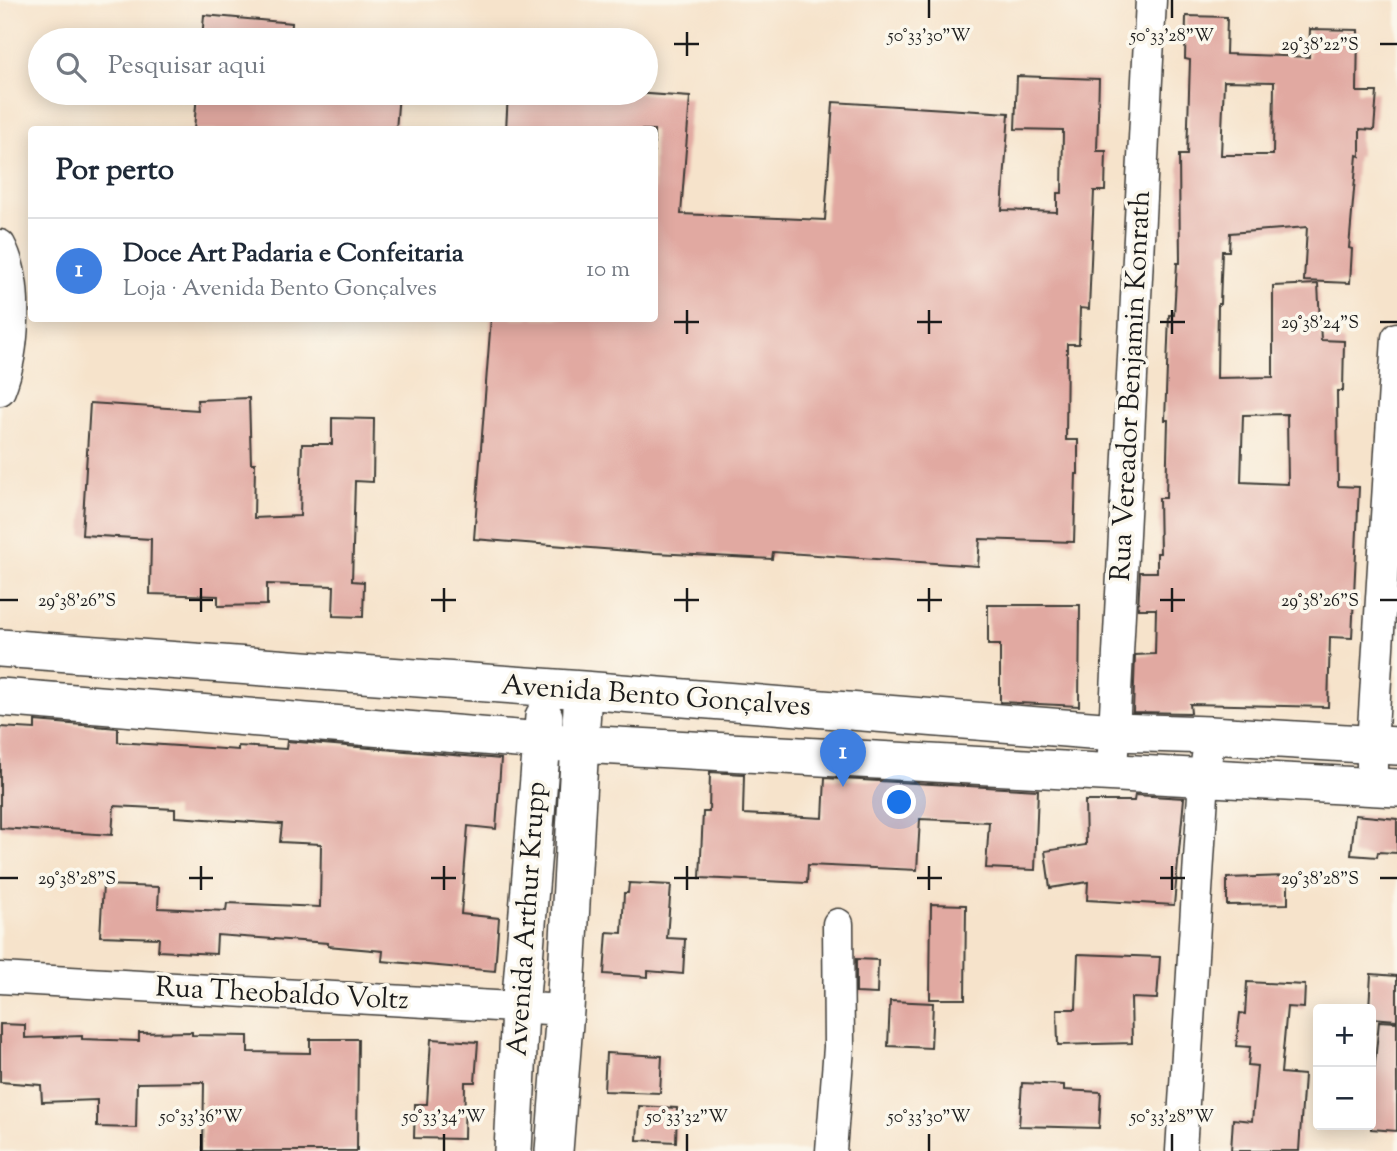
<!DOCTYPE html>
<html lang="pt">
<meta charset="utf-8">
<style>
:root{--surface:#fff;--page:#f6f6f7;--text:#1f2937;--muted:#747a83;--line:#e0e1e3;--accent:#d1495b}
body{margin:0;font-family:"Sorts Mill Goudy",serif;background:var(--page);color:var(--text)}
.controls{position:absolute;right:21px;bottom:21px;display:grid;overflow:hidden;border-radius:7px;box-shadow:0 4px 18px #0003}
.controls button{width:63px;height:63px;display:grid;place-items:center;padding:0;border:0;border-bottom:2px solid var(--line);background:var(--surface);color:var(--text);font:35px sans-serif}
.you{position:absolute;left:900px;top:803px;width:24px;height:24px;margin:-18px;border:5px solid #fff;border-radius:50%;background:#1a73e8;box-shadow:0 0 0 10px #1a73e833}
.badge{display:grid;place-items:center;width:46px;height:46px;border-radius:50%;background:var(--accent);color:#fff;font-size:23px;font-weight:700}
.pin{position:absolute;translate:-50% -58px;filter:drop-shadow(0 2px 4px #0008)}
.pin::after{content:'';position:absolute;top:37px;width:24px;height:21px;background:inherit;clip-path:polygon(0 0,100% 0,50% 100%)}
.list{margin:0;padding:0;list-style:none}
h2{display:flex;justify-content:space-between;align-items:center;height:91px;margin:0;padding:0 28px;font-size:30px}
h2 small{font-size:23px;font-weight:400;color:var(--muted)}
.list li{display:grid;grid-template-columns:46px 1fr auto;gap:21px;align-items:center;box-sizing:border-box;height:105px;padding:0 28px;border-top:2px solid var(--line)}
.list b{display:block;font-size:26px;white-space:nowrap}
.list p{margin:0;font-size:23px;white-space:nowrap;color:var(--muted)}
.list em{font-size:23px;font-style:normal;color:var(--muted)}
.icon{flex:none;width:38px;height:38px;fill:none;stroke:currentColor;stroke-width:2;stroke-linecap:round;stroke-linejoin:round}
.map{position:relative;flex:none;width:1397px;height:1151px;overflow:hidden}
.search{position:absolute;background:var(--surface);box-shadow:0 4px 18px #0003;left:28px;top:28px;width:630px;height:77px;display:flex;align-items:center;gap:18px;box-sizing:border-box;padding:0 24px;border-radius:38px;color:var(--muted);font-size:26px}
.panel{position:absolute;background:var(--surface);box-shadow:0 4px 18px #0003;left:28px;top:126px;width:630px;height:196px;border-radius:7px}
.map>svg:first-child{display:block}
.building{fill:#e1a9a1;fill-rule:evenodd}
.lines{fill:none;stroke-linecap:round;stroke-linejoin:round}
.minor-casing{stroke:#3d3a36;stroke-width:33}
.major-casing{stroke:#3d3a36;stroke-width:40}
.minor{stroke:#fff;stroke-width:30}
.major{stroke:#fff;stroke-width:37}
.ticks{fill:none;stroke:#1c1c1c;stroke-width:2.5}
.labels{text-anchor:middle;dominant-baseline:central;stroke-width:7;stroke-linejoin:round;paint-order:stroke}
.street-label{font-size:28px;fill:#1c1c1c;stroke:#fbf7ec}
.ticks-label{font-size:18px;text-anchor:middle;fill:#1c1c1c;stroke:#fbf7ec;stroke-width:7;stroke-linejoin:round;paint-order:stroke}
</style>
<div class="map">
<svg width="1397" height="1151" viewBox="0 0 1397 1151">
<rect width="100%" height="100%" fill="#fbf7ec"/>
<filter id="ink" filterUnits="userSpaceOnUse"><feTurbulence type="fractalNoise" baseFrequency=".0143" numOctaves="2"/><feDisplacementMap in="SourceGraphic" scale="14" xChannelSelector="R" yChannelSelector="G"/><feConvolveMatrix kernelMatrix="1 2 1 2 8 2 1 2 1" color-interpolation-filters="sRGB"/></filter>
<filter id="wash" filterUnits="userSpaceOnUse"><feTurbulence type="fractalNoise" baseFrequency=".00686" numOctaves="4" result="noise"/><feDisplacementMap in="SourceGraphic" scale="28" xChannelSelector="R" yChannelSelector="G"/><feGaussianBlur stdDeviation="1.57" result="paint"/><feColorMatrix in="noise" values="0 0 0 0 0 0 0 0 0 0 0 0 0 0 0 0 0 1.4 0 .05"/><feComposite in="paint" operator="in"/></filter>
<g filter="url(#wash)">
<rect width="100%" height="100%" fill="#f6e3cb"/>
<g id="blocks">
<!-- building -->
<path class="building" d="M 204,15 L 292,23 L 291,40 L 202,40 Z
M 1186,16 L 1227,17 L 1226,54 L 1309,57 L 1310,29 L 1358,30 L 1357,92 L 1377,92 L 1374,130 L 1360,129 L 1360,156 L 1357,155 L 1349,248 L 1352,249 L 1350,283 L 1304,281 L 1307,227 L 1230,233 L 1229,251 L 1222,251 L 1220,304 L 1218,304 L 1217,378 L 1273,377 L 1273,286 L 1318,284 L 1321,340 L 1344,341 L 1343,391 L 1337,391 L 1338,486 L 1359,487 L 1352,638 L 1330,637 L 1328,707 L 1190,704 L 1191,713 L 1133,712 L 1135,655 L 1155,654 L 1156,609 L 1138,609 L 1140,572 L 1157,572 L 1157,553 L 1160,553 L 1159,498 L 1166,498 L 1168,420 L 1165,420 L 1169,315 L 1174,315 L 1177,263 L 1180,263 L 1179,155 L 1187,155 L 1190,60 L 1185,59 ZM 1224,81 L 1274,82 L 1273,155 L 1221,155 ZM 1287,414 L 1288,484 L 1241,482 L 1243,415 Z
M 1017,76 L 1099,79 L 1097,151 L 1106,151 L 1105,191 L 1094,191 L 1089,309 L 1080,308 L 1079,344 L 1067,344 L 1066,440 L 1078,440 L 1078,474 L 1076,474 L 1074,542 L 980,539 L 978,566 L 773,552 L 772,559 L 655,553 L 474,539 L 491,318 L 654,318 L 654,130 L 506,130 L 508,93 L 634,93 L 690,97 L 681,214 L 825,220 L 833,102 L 1009,113 L 1002,210 L 1057,212 L 1057,193 L 1062,193 L 1063,130 L 1015,129 Z
M 197,93 L 399,93 L 396,130 L 194,130 Z
M 249,398 L 251,463 L 255,463 L 254,518 L 300,516 L 302,444 L 332,444 L 332,418 L 374,419 L 373,482 L 355,481 L 352,581 L 364,582 L 363,617 L 333,616 L 334,586 L 267,584 L 267,605 L 218,606 L 218,596 L 150,594 L 151,539 L 82,535 L 90,403 L 198,410 L 197,400 Z
M 988,605 L 1080,605 L 1079,706 L 1000,702 L 1000,645 L 988,645 Z
M 35,721 L 118,728 L 118,742 L 238,750 L 238,746 L 286,749 L 287,741 L 501,759 L 496,829 L 468,826 L 461,914 L 499,918 L 495,971 L 382,961 L 383,951 L 328,946 L 328,943 L 217,935 L 216,954 L 158,951 L 159,938 L 100,936 L 103,885 L 159,887 L 158,908 L 226,911 L 227,903 L 320,907 L 321,844 L 280,842 L 282,824 L 175,817 L 175,809 L 114,806 L 112,835 L 0,828 L 0,727 L 35,729 Z
M 710,772 L 744,774 L 743,814 L 823,818 L 825,778 L 1038,790 L 1035,870 L 986,868 L 989,822 L 920,819 L 917,870 L 808,865 L 807,883 L 700,878 L 703,812 L 709,812 Z
M 1135,795 L 1184,798 L 1174,905 L 1087,900 L 1088,882 L 1050,888 L 1045,851 L 1086,845 L 1085,801 L 1134,801 Z
M 1355,815 L 1397,819 L 1397,853 L 1378,852 L 1377,857 L 1351,855 Z
M 1288,876 L 1288,904 L 1227,905 L 1227,878 Z
M 629,883 L 671,885 L 667,938 L 685,939 L 683,974 L 648,971 L 648,977 L 604,974 L 607,932 L 622,933 L 624,893 L 628,893 Z
M 931,904 L 966,905 L 965,999 L 930,999 Z
M 1078,954 L 1160,957 L 1157,999 L 1131,998 L 1132,1043 L 1058,1045 L 1057,1009 L 1076,1009 Z
M 856,959 L 878,960 L 877,994 L 856,993 Z
M 1371,974 L 1397,976 L 1397,1020 L 1371,1018 L 1371,1009 L 1369,1009 Z
M 1247,982 L 1305,985 L 1304,1008 L 1287,1007 L 1281,1073 L 1304,1075 L 1299,1151 L 1231,1151 L 1233,1119 L 1252,1121 L 1257,1066 L 1248,1065 L 1250,1047 L 1236,1046 L 1240,1013 L 1245,1014 Z
M 890,1001 L 933,1003 L 931,1048 L 888,1046 Z
M 1379,1021 L 1397,1022 L 1397,1131 L 1371,1129 L 1371,1104 Z
M 0,1024 L 25,1025 L 25,1038 L 82,1036 L 82,1039 L 139,1041 L 139,1033 L 192,1032 L 192,1035 L 248,1036 L 248,1052 L 310,1053 L 310,1039 L 358,1039 L 357,1151 L 203,1151 L 204,1082 L 137,1083 L 136,1128 L 97,1127 L 97,1100 L 42,1102 L 41,1085 L 0,1082 Z
M 431,1039 L 478,1042 L 475,1082 L 465,1082 L 464,1139 L 414,1138 L 415,1104 L 427,1104 Z
M 606,1053 L 662,1056 L 660,1093 L 604,1091 Z
M 1022,1083 L 1064,1085 L 1064,1090 L 1101,1092 L 1099,1128 L 1019,1126 Z
M 639,1106 L 677,1108 L 676,1142 L 637,1140 Z"/>
</g>
</g>
<g filter="url(#ink)">
<use href="#blocks" fill-opacity="0" stroke="#3d3a36" stroke-width="2"/>
<g class="lines">
<defs>
<path id="minor" d="M 0,245 C 20,282 15,352 0,390
M 1112,772 L 1151,0
M 1372,786 L 1372,745 L 1397,338
M 0,978 L 565,1010
M 831,1151 L 839,1047 L 838,924
M 1181,1151 L 1204,778 L 1210,735"/>
<path id="major" d="M 0,648 L 583,690 L 1115,732 L 1210,735 L 1397,746
M 0,697 L 579,744 L 1397,788
M 513,1151 L 520,1009 L 544,717
M 554,1151 L 565,1010 L 583,690"/>
</defs>
<!-- minor casing -->
<use href="#minor" class="minor-casing"/>
<!-- major casing -->
<use href="#major" class="major-casing"/>
<!-- minor -->
<use href="#minor" class="minor"/>
<!-- major -->
<use href="#major" class="major"/>
</g>
</g>
<!-- ticks -->
<path class="ticks" d="M 929,0 L 929,18M 1172,0 L 1172,18M 687,32 L 687,56M 674,44 L 699,44M 1380,44 L 1397,44M 687,310 L 687,334M 929,310 L 929,334M 1172,310 L 1172,334M 674,322 L 699,322M 917,322 L 942,322M 1160,322 L 1185,322M 1380,322 L 1397,322M 201,588 L 201,612M 444,588 L 444,612M 687,588 L 687,612M 929,588 L 929,612M 1172,588 L 1172,612M 0,600 L 18,600M 189,600 L 213,600M 431,600 L 456,600M 674,600 L 699,600M 917,600 L 942,600M 1160,600 L 1185,600M 1380,600 L 1397,600M 201,866 L 201,890M 444,866 L 444,890M 687,866 L 687,890M 929,866 L 929,890M 1172,866 L 1172,890M 0,878 L 18,878M 189,878 L 213,878M 431,878 L 456,878M 674,878 L 699,878M 917,878 L 942,878M 1160,878 L 1185,878M 1380,878 L 1397,878M 201,1134 L 201,1151M 444,1134 L 444,1151M 687,1134 L 687,1151M 929,1134 L 929,1151M 1172,1134 L 1172,1151"/>
<g class="labels">
<!-- street labels -->
<g class="street-label">
<text transform="translate(1132 386) rotate(-87)">Rua Vereador Benjamin Konrath</text>
<text transform="translate(656 697) rotate(4)">Avenida Bento Gonçalves</text>
<text transform="translate(528 919) rotate(-86)">Avenida Arthur Krupp</text>
<text transform="translate(282 995) rotate(3)">Rua Theobaldo Voltz</text>
</g>
</g>
<g class="ticks-label">
<text x="929" y="41">50°33'30"W</text>
<text x="1172" y="41">50°33'28"W</text>
<text x="1320" y="50">29°38'22"S</text>
<text x="1320" y="328">29°38'24"S</text>
<text x="77" y="606">29°38'26"S</text>
<text x="1320" y="606">29°38'26"S</text>
<text x="77" y="884">29°38'28"S</text>
<text x="1320" y="884">29°38'28"S</text>
<text x="201" y="1122">50°33'36"W</text>
<text x="444" y="1122">50°33'34"W</text>
<text x="687" y="1122">50°33'32"W</text>
<text x="929" y="1122">50°33'30"W</text>
<text x="1172" y="1122">50°33'28"W</text>
</g>
</svg>
<div class="controls">
<button>+</button>
<button>−</button>
</div>
<div class="you"></div>
<div class="pin badge" style="left:843px;top:787px;background:#3f7fe0">1</div>
<div class="search"><svg class="icon" aria-label="search" viewBox="0 0 24 24"><circle cx="10" cy="10" r="6"/><path d="M15 15l6 6"/></svg>Pesquisar aqui</div>
<section class="panel">
<h2>Por perto<small></small></h2>
<ul class="list">
<li><span class="badge" style="background:#3f7fe0">1</span><div><b>Doce Art Padaria e Confeitaria</b><p>Loja · Avenida Bento Gonçalves</p></div><em>10 m</em></li>
</ul>
</section>
</div>
